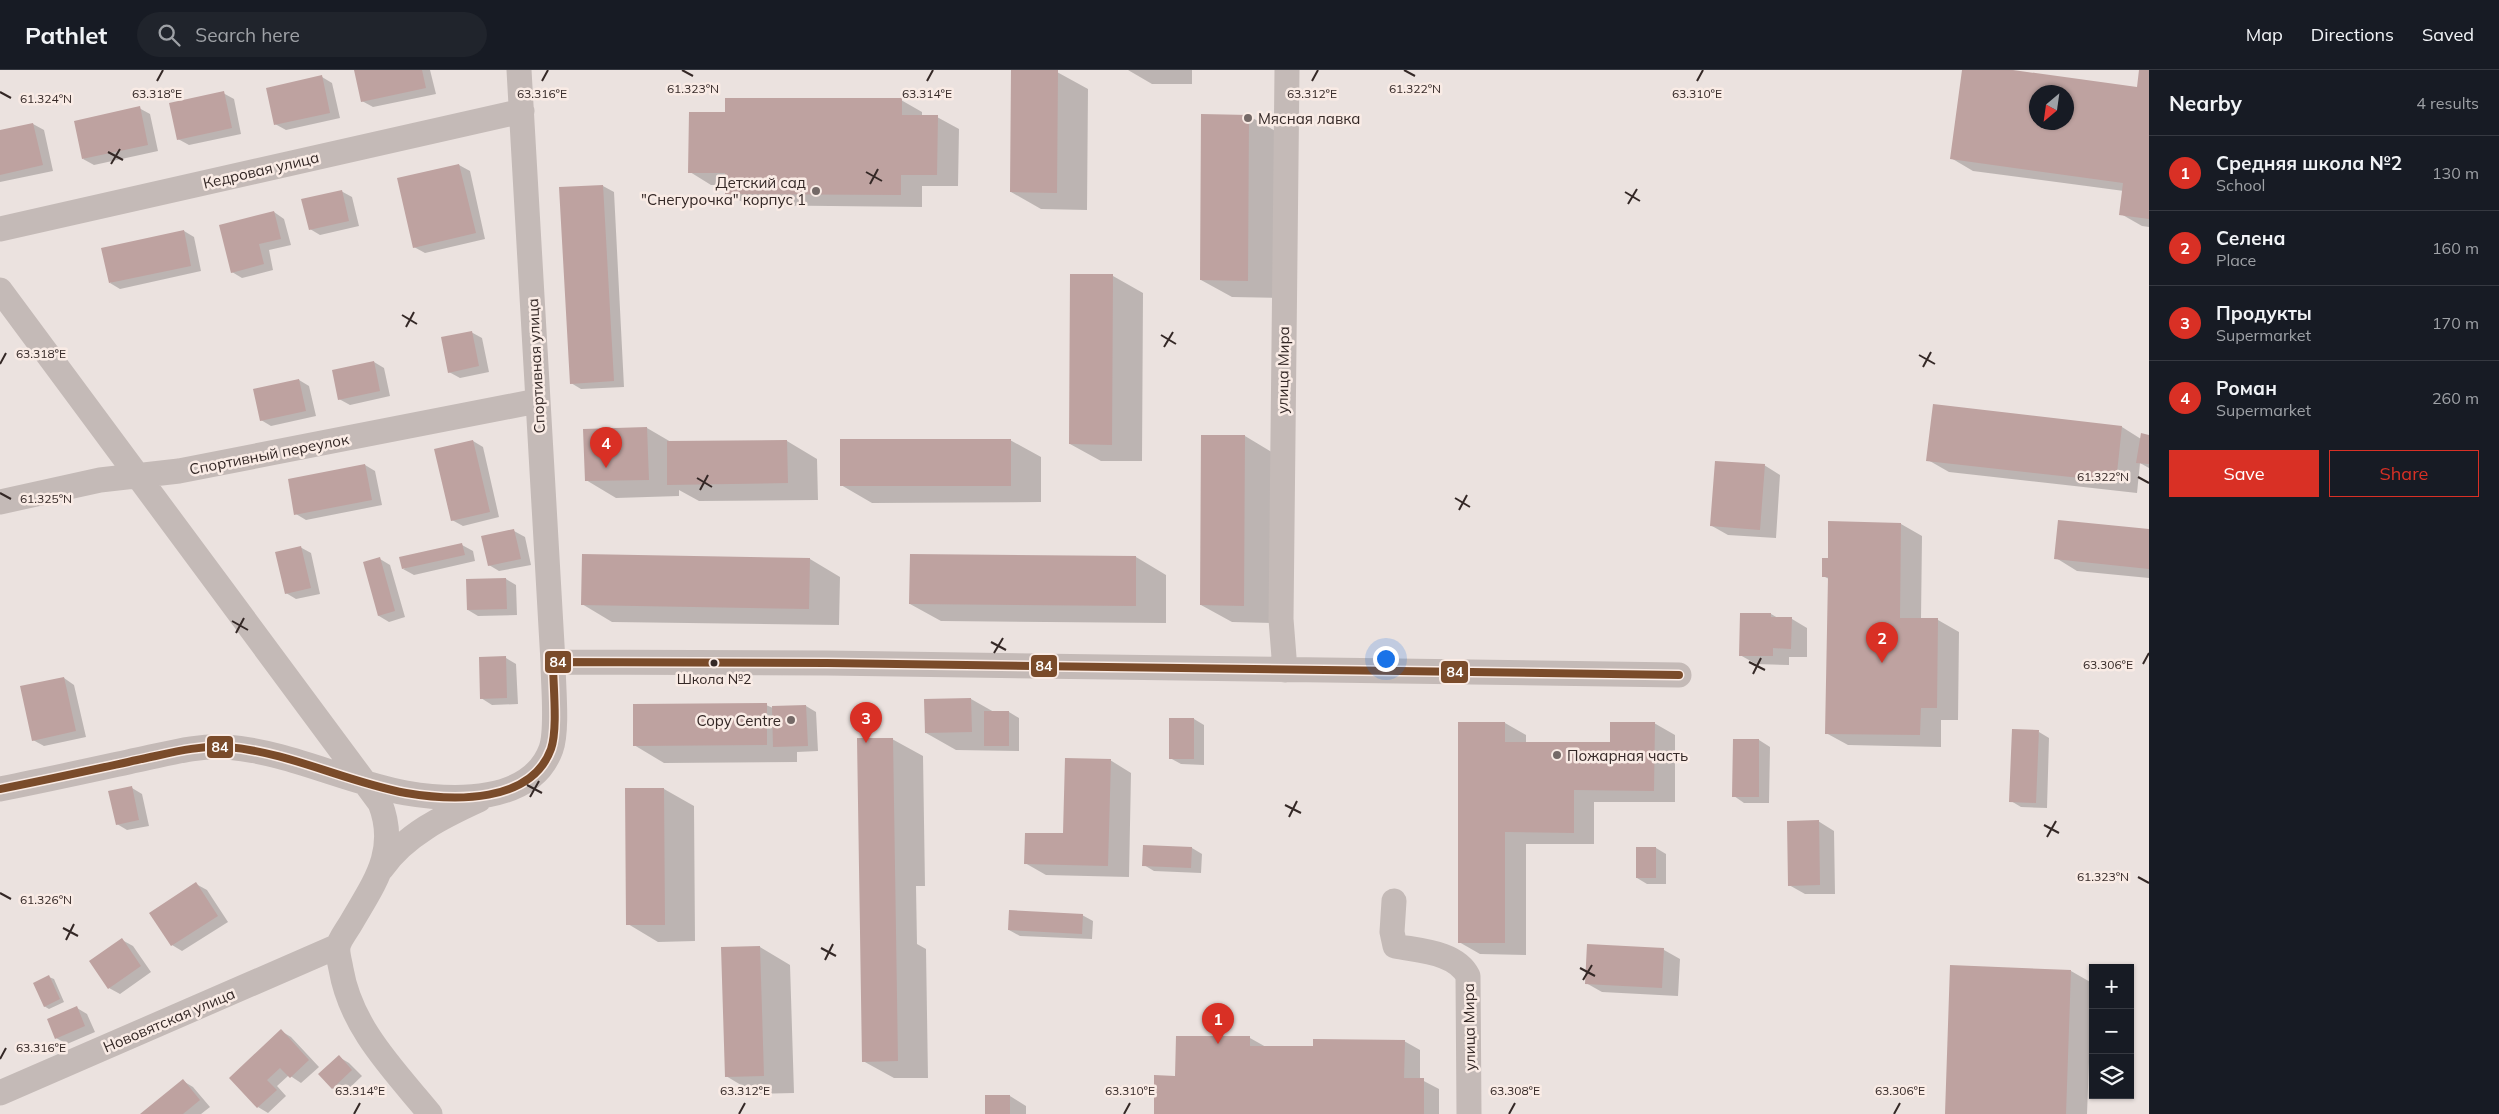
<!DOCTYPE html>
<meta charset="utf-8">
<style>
:root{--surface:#171b24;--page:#20242c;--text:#f1f3f6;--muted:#9ea1a6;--line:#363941;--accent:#d93025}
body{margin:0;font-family:Mulish,sans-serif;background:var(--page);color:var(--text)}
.controls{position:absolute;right:15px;bottom:15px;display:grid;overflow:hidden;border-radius:0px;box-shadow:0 1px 4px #0004}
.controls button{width:45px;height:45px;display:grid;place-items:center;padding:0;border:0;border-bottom:1px solid var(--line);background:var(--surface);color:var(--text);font:25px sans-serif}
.compass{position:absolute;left:2029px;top:15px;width:45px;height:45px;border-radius:50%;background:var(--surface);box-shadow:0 1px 4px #0004;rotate:209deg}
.you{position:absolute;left:1385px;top:588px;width:18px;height:18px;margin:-12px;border:4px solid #fff;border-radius:50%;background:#1a73e8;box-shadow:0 0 0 8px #1a73e833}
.badge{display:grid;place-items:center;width:32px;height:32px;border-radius:50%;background:var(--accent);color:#fff;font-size:16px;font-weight:700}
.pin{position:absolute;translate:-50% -41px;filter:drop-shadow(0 1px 2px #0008)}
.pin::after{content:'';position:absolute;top:26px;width:18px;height:15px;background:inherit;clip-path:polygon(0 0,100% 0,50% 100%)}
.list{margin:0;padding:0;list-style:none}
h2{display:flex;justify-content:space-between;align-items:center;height:65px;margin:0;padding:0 20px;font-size:21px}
h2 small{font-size:16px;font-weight:400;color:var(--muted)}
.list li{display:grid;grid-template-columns:32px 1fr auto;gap:15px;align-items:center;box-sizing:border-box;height:75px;padding:0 20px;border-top:1px solid var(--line)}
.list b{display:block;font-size:19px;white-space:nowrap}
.list p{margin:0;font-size:16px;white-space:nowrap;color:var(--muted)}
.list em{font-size:16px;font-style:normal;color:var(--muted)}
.actions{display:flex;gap:10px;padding:15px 20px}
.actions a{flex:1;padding:11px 0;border:1px solid var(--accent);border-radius:0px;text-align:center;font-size:18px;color:var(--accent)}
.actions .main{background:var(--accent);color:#fff}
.icon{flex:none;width:28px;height:28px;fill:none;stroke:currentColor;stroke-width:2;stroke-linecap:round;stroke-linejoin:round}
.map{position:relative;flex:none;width:2149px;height:1044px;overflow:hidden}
header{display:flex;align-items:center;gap:30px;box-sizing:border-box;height:70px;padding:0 25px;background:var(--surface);border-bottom:1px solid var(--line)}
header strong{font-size:24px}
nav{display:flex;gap:28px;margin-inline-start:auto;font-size:18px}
.search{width:350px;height:45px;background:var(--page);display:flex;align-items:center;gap:12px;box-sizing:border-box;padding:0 18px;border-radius:28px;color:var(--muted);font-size:19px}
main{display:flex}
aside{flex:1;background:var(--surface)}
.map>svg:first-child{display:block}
.shadow{fill:#0003;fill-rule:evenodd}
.building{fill:#bea2a0;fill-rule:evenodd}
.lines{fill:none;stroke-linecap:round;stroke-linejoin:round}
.minor{stroke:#c4bab7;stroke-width:25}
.bus-1-casing{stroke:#f9ebe5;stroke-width:11}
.bus-1{stroke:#7a4b2a;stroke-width:8}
.ticks{fill:none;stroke:#342826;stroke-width:2}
.poi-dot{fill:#746967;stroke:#f9ebe5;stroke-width:2}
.bus-dot{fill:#342826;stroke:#f9ebe5;stroke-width:2}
.labels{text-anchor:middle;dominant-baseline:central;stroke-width:5;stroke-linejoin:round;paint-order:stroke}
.bus-label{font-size:14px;fill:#342826;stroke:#f9ebe5}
.poi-label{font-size:15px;fill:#342826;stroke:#f9ebe5;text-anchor:start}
.street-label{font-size:15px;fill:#342826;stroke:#f9ebe5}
.ticks-label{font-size:12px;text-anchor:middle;fill:#342826;stroke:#f9ebe5;stroke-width:5;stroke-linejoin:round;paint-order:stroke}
.line-badge{stroke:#f9ebe5;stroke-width:2}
.badge-label{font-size:14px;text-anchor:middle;font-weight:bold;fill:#fff}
</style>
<header>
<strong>Pathlet</strong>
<div class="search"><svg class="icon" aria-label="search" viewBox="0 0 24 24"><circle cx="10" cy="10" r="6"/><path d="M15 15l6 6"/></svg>Search here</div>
<nav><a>Map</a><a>Directions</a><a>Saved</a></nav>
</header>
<main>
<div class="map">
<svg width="2149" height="1044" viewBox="0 0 2149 1044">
<rect width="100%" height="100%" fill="#ebe2df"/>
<!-- shadow -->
<path class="shadow" d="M 356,0 L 430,0 L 436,24 L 373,37 L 362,31 Z
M 1128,0 L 1192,0 L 1192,14 L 1152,14 Z
M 1964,0 L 2004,0 L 2138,18 L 2140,0 L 2149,0 L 2149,157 L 2142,156 L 2121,144 L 2124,121 L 1973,101 L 1951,88 ZM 2036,22 L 2066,22 L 2066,52 L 2036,52 Z
M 1057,2 L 1088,19 L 1087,140 L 1041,139 L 1011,122 Z
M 322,7 L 332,13 L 340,48 L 286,60 L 275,54 Z
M 223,23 L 234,29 L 241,64 L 189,75 L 178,69 Z
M 901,30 L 922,42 L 922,46 L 937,47 L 959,59 L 958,116 L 922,116 L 922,137 L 748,135 L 726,123 L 727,115 L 711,115 L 690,102 L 726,44 Z
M 139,38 L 150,44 L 158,81 L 94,95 L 83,89 Z
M 1203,45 L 1249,46 L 1279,63 L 1278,228 L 1232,227 L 1201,210 Z
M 33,54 L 44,60 L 53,101 L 0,112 L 0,61 Z
M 459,95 L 470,101 L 485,169 L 425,183 L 414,177 Z
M 603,116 L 614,122 L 624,317 L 581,319 L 571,313 L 560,119 Z
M 341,121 L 352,127 L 359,156 L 320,165 L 310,159 Z
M 274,142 L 284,149 L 291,175 L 269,180 L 273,200 L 242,208 L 232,202 Z
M 184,161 L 194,167 L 201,201 L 120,219 L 110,213 Z
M 1113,206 L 1143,223 L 1142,391 L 1101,391 L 1070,374 Z
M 471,262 L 482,268 L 489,302 L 460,308 L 449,302 Z
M 374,292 L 384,298 L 390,326 L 350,335 L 339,329 Z
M 299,310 L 309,316 L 316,346 L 271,356 L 261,350 Z
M 2122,357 L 2141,369 L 2149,366 L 2149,398 L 2140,393 L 2137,423 L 1949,402 L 1928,390 Z
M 647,358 L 671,372 L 787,371 L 817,389 L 818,430 L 699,431 L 679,420 L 679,426 L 616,428 L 586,410 Z
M 1245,366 L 1275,384 L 1274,553 L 1232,552 L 1201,535 Z
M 1010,370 L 1041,387 L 1041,432 L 872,433 L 841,415 Z
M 473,371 L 483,377 L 499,447 L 463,456 L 452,450 Z
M 365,395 L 375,401 L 382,435 L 306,450 L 296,444 Z
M 1764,395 L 1780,405 L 1776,468 L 1728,465 L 1712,456 Z
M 1830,452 L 1901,454 L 1922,466 L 1921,549 L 1938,550 L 1959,562 L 1958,650 L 1941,650 L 1941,677 L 1848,675 L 1826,663 L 1829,509 L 1823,506 L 1829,490 Z
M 2149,460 L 2149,508 L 2077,501 L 2056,488 Z
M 514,461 L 525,467 L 531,495 L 499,501 L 489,495 Z
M 462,475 L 473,481 L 475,491 L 414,505 L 403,499 Z
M 300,477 L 311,483 L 320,524 L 296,529 L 286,523 Z
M 1136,487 L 1166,505 L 1166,553 L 941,551 L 910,534 Z
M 380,489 L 390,495 L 405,547 L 389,552 L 379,546 Z
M 810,489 L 840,507 L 839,555 L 612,552 L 582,534 Z
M 506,509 L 516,515 L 517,545 L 478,546 L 468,540 Z
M 1771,544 L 1778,548 L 1792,549 L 1807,558 L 1807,587 L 1789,587 L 1789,595 L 1756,594 L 1740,585 Z
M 506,588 L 516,594 L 518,634 L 492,635 L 481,628 Z
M 64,608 L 74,615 L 86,667 L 44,676 L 33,670 Z
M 971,629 L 994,642 L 1009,642 L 1019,648 L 1019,681 L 956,680 L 926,663 Z
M 766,635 L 773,638 L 806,636 L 816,642 L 818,681 L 797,682 L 797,692 L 664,693 L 634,675 Z
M 1194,649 L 1204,655 L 1204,695 L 1181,694 L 1170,688 Z
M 1505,653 L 1526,665 L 1526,673 L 1611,673 L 1654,653 L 1675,665 L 1675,732 L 1594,732 L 1594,774 L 1526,774 L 1526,885 L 1480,884 L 1459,872 Z
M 2039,662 L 2049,668 L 2047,738 L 2021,737 L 2011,731 Z
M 892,669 L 923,686 L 925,816 L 916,816 L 917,874 L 926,879 L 928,1008 L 894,1008 L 863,991 Z
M 1734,670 L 1759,670 L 1770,677 L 1769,733 L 1744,733 L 1734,726 Z
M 1110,690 L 1131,703 L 1129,807 L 1046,805 L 1025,793 L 1065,765 Z
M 132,718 L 142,724 L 149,756 L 127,760 L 117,754 Z
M 664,719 L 694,736 L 695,871 L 658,872 L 628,854 Z
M 1818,751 L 1834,761 L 1835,824 L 1805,824 L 1789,815 Z
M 1192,778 L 1202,784 L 1201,803 L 1154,801 L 1144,795 Z
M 1656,778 L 1666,784 L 1666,814 L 1647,814 L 1637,808 Z
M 196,814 L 207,820 L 228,852 L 182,881 L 172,875 Z
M 1082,845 L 1093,851 L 1092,869 L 1020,866 L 1009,860 Z
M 122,870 L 133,876 L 151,902 L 120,924 L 109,918 Z
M 1588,875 L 1664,880 L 1680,889 L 1678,926 L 1602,922 L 1586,913 Z
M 760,877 L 790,895 L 794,1023 L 756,1024 L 726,1006 L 722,878 Z
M 2071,901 L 2092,913 L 2087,1044 L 1946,1044 Z
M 49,907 L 54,909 L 64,932 L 49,939 L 44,936 Z
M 77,938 L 87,944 L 95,962 L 67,974 L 56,968 Z
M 281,961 L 291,967 L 319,997 L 301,1013 L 289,1005 L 277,1016 L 286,1026 L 268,1043 L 258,1037 Z
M 1177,967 L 1250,968 L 1266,977 L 1314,978 L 1404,971 L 1420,980 L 1420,1009 L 1439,1019 L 1439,1044 L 1155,1044 L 1176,1007 Z
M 339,987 L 349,993 L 362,1006 L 343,1024 L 332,1018 Z
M 183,1011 L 193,1017 L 210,1037 L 201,1044 L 142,1044 Z
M 1010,1026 L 1026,1036 L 1026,1044 L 986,1044 Z"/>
<!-- building -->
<path class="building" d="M 354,0 L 422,0 L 426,18 L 361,32 Z
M 1011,0 L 1058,0 L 1057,123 L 1010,122 Z
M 1962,0 L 2013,0 L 2137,17 L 2139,0 L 2149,0 L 2149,149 L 2119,145 L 2123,113 L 1950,89 ZM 2036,22 L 2066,22 L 2066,52 L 2036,52 Z
M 322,5 L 330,43 L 274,55 L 266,18 Z
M 224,21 L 232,58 L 177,70 L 169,33 Z
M 725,28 L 902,28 L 902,45 L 938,45 L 937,105 L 901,105 L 901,125 L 725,124 L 725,103 L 688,103 L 689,42 L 725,42 Z
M 140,36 L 148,75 L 82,89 L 74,51 Z
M 1201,44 L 1249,45 L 1248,211 L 1200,210 Z
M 33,53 L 43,95 L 0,105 L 0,60 Z
M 459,94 L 476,163 L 413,178 L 397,108 Z
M 603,115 L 614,311 L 570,314 L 559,117 Z
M 342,120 L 349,151 L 309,160 L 301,129 Z
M 274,141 L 281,169 L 259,174 L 264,194 L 231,203 L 219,155 Z
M 184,160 L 191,196 L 109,213 L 101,178 Z
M 1070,204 L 1113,204 L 1112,375 L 1069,374 Z
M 472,261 L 479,296 L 448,303 L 441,267 Z
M 374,291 L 380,321 L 338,330 L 332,300 Z
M 299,309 L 306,341 L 260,351 L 253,319 Z
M 1933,334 L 2122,356 L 2116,412 L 1926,391 Z
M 647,357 L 649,410 L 585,411 L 583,359 Z
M 2141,363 L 2149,365 L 2149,394 L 2136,393 Z
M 1201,365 L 1245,365 L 1244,536 L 1200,535 Z
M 840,369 L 1011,369 L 1011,416 L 840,416 Z
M 473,370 L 490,442 L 451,451 L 434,379 Z
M 787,370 L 788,413 L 667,415 L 667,371 Z
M 1715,391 L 1765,394 L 1760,460 L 1710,456 Z
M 365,394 L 372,430 L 294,445 L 288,409 Z
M 2058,450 L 2149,459 L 2149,499 L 2054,489 Z
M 1828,451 L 1901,453 L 1900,548 L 1938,548 L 1937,638 L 1921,638 L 1920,665 L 1825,664 L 1828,507 L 1822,507 L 1822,488 L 1828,488 Z
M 514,459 L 521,489 L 488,496 L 481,466 Z
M 462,473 L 465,485 L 402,499 L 399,487 Z
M 301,476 L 311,518 L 285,524 L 275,482 Z
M 582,484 L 810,488 L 809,539 L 581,535 Z
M 910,484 L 1136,486 L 1136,536 L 909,534 Z
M 380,487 L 395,541 L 378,546 L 363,492 Z
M 506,508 L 507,539 L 467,540 L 466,509 Z
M 1740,543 L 1771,543 L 1771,547 L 1792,547 L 1791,579 L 1773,578 L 1773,586 L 1739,586 Z
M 506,586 L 507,628 L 480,629 L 479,587 Z
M 64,607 L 76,661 L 32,671 L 20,616 Z
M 971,628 L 972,662 L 925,663 L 924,629 Z
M 767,633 L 767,675 L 633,676 L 633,634 Z
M 806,635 L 808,676 L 773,677 L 772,636 Z
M 984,641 L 1009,641 L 1009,676 L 984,676 Z
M 1169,648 L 1194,648 L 1194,689 L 1169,689 Z
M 1458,652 L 1505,652 L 1505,672 L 1610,672 L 1610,652 L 1655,652 L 1654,721 L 1574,720 L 1574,763 L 1505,762 L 1505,873 L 1458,873 Z
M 2012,659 L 2039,660 L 2036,733 L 2009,732 Z
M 857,668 L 893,668 L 898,991 L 862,992 Z
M 1733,669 L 1759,669 L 1759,727 L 1732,727 Z
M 1065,688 L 1111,689 L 1108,796 L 1024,794 L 1025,763 L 1063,763 Z
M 132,716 L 139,750 L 116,755 L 108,721 Z
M 625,718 L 664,718 L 665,855 L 626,855 Z
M 1819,750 L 1820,815 L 1788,816 L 1787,751 Z
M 1143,775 L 1192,777 L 1191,798 L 1142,796 Z
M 1636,777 L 1656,777 L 1656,808 L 1636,808 Z
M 196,812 L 218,846 L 171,876 L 149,843 Z
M 1009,840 L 1083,844 L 1082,864 L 1008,860 Z
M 122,868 L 141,896 L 108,919 L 89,891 Z
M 1587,874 L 1664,878 L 1662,918 L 1585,914 Z
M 760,876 L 764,1006 L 725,1007 L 721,877 Z
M 1950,895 L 2071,900 L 2066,1044 L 1945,1044 Z
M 49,905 L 60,929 L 44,937 L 33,913 Z
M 77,936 L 85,956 L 55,969 L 47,949 Z
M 281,959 L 309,990 L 290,1008 L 280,998 L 267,1010 L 277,1020 L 257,1038 L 229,1008 Z
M 1176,966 L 1250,966 L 1250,976 L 1313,976 L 1313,969 L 1405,970 L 1404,1008 L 1424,1008 L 1424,1044 L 1154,1044 L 1154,1005 L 1175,1006 Z
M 339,985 L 352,1000 L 332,1019 L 318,1004 Z
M 183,1009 L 200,1030 L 183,1044 L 140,1044 Z
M 985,1025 L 1010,1025 L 1010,1044 L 985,1044 Z"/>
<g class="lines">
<!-- minor -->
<path class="minor" d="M 519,0 L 553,592
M 0,159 L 522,41
M 0,220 L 380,733 C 399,781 374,813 351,853 C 347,860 339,870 338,877 C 337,883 340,893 341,899 C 351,958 394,1000 430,1044
M 0,432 L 100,410 L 179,401 L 537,331
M 1285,600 L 1281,549 L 1287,0
M 0,719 C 46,710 91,700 137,690 C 167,684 196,675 227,677 C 289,682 346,712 406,723 C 453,731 531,734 551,679 C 558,659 553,615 553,592 L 827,593 L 1679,605
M 382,798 C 405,765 444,746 479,730
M 1394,831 L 1392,862 L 1395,876 C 1420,881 1456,882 1468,906 L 1469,1044
M 0,1023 L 338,876"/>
<defs>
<path id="bus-1" d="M 0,719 C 46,710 91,700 137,690 C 167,684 196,675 227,677 C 289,682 346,712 406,723 C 453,731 531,734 551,679 C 558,659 553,615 553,592 L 827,593 L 1679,605"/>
</defs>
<!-- bus-1 casing -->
<use href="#bus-1" class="bus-1-casing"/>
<!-- bus-1 -->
<use href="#bus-1" class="bus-1"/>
</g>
<!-- ticks -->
<path class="ticks" d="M 682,0 L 693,6M 1404,0 L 1415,6M 157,11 L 163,0M 542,11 L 548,0M 927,11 L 933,0M 1312,11 L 1318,0M 1697,11 L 1703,0M 0,22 L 11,28M 108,82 L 123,90M 111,94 L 120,79M 866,102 L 882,111M 870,114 L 878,99M 1625,122 L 1640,131M 1628,134 L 1637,119M 402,245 L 417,254M 406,257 L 414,242M 1161,265 L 1176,274M 1164,277 L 1173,262M 1919,285 L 1935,294M 0,294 L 6,283M 1923,297 L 1931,282M 2138,407 L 2149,413M 697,408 L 712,417M 700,420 L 708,405M 0,423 L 11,429M 1455,428 L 1470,437M 1459,440 L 1467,425M 232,551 L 248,560M 236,563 L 244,548M 991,572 L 1006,580M 994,583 L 1003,568M 1749,592 L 1765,600M 2143,594 L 2149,583M 1753,604 L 1761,588M 527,715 L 542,723M 530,727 L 539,711M 1285,735 L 1301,743M 1289,747 L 1297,731M 2044,755 L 2059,763M 2047,767 L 2056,751M 2138,807 L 2149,813M 0,823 L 11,829M 63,858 L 78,866M 66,870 L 74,854M 821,878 L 836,886M 825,890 L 833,874M 1580,898 L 1595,906M 1583,910 L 1592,895M 0,989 L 6,978M 354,1044 L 360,1033M 739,1044 L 745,1033M 1124,1044 L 1130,1033M 1509,1044 L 1515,1033M 1894,1044 L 1900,1033"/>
<!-- markers -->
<g class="poi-dot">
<circle cx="1248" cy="48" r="5"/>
<circle cx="816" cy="121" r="5"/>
<circle cx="791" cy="650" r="5"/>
<circle cx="1557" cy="685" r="5"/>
</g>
<circle class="bus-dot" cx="714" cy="593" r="4.5"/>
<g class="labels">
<!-- bus labels -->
<g class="bus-label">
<text x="714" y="609">Школа №2</text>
</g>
<!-- poi labels -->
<g class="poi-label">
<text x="1258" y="48">Мясная лавка</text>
<text x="806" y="112" text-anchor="end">Детский сад<tspan x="806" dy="17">"Снегурочка" корпус 1</tspan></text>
<text x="781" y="650" text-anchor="end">Copy Centre</text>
<text x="1567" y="685">Пожарная часть</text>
</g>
<!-- street labels -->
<g class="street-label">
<text transform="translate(261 100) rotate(-13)">Кедровая улица</text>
<text transform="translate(536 296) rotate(-93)">Спортивная улица</text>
<text transform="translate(1283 300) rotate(-89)">улица Мира</text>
<text transform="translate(269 384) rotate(-11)">Спортивный переулок</text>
<text transform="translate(169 950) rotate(-23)">Нововятская улица</text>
<text transform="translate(1469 957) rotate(-91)">улица Мира</text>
</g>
</g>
<g class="ticks-label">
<text x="693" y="23">61.323°N</text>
<text x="1415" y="23">61.322°N</text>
<text x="157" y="28">63.318°E</text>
<text x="542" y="28">63.316°E</text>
<text x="927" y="28">63.314°E</text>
<text x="1312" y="28">63.312°E</text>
<text x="1697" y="28">63.310°E</text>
<text x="46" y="33">61.324°N</text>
<text x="41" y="288">63.318°E</text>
<text x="2103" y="411">61.322°N</text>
<text x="46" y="433">61.325°N</text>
<text x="2108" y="599">63.306°E</text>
<text x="2103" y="811">61.323°N</text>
<text x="46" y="834">61.326°N</text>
<text x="41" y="982">63.316°E</text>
<text x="360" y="1025">63.314°E</text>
<text x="745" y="1025">63.312°E</text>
<text x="1130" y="1025">63.310°E</text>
<text x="1515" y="1025">63.308°E</text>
<text x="1900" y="1025">63.306°E</text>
</g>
<g class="line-badge">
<rect x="544" y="580" width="28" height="24" rx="5" fill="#7a4b2a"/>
<rect x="1030" y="584" width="28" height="24" rx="5" fill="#7a4b2a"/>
<rect x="1440" y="590" width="29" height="24" rx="5" fill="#7a4b2a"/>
<rect x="206" y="665" width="28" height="24" rx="5" fill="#7a4b2a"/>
</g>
<g class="badge-label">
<text x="558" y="597">84</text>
<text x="1044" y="601">84</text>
<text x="1455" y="607">84</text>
<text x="220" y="682">84</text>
</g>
</svg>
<div class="controls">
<button>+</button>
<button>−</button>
<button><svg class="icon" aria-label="layers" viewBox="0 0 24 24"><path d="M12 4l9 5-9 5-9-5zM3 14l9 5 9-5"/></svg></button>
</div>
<svg class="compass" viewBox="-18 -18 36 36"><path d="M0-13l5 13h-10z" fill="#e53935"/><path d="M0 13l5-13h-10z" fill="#9ea1a6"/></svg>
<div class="you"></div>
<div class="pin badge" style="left:1218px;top:974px">1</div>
<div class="pin badge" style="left:1882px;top:593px">2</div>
<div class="pin badge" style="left:866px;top:673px">3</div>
<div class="pin badge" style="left:606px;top:398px">4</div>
</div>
<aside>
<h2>Nearby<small>4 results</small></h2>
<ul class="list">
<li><span class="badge">1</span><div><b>Средняя школа №2</b><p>School</p></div><em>130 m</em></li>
<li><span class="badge">2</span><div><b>Селена</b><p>Place</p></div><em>160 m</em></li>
<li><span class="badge">3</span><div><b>Продукты</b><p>Supermarket</p></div><em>170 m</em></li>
<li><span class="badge">4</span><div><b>Роман</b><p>Supermarket</p></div><em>260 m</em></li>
</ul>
<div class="actions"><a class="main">Save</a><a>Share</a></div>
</aside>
</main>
